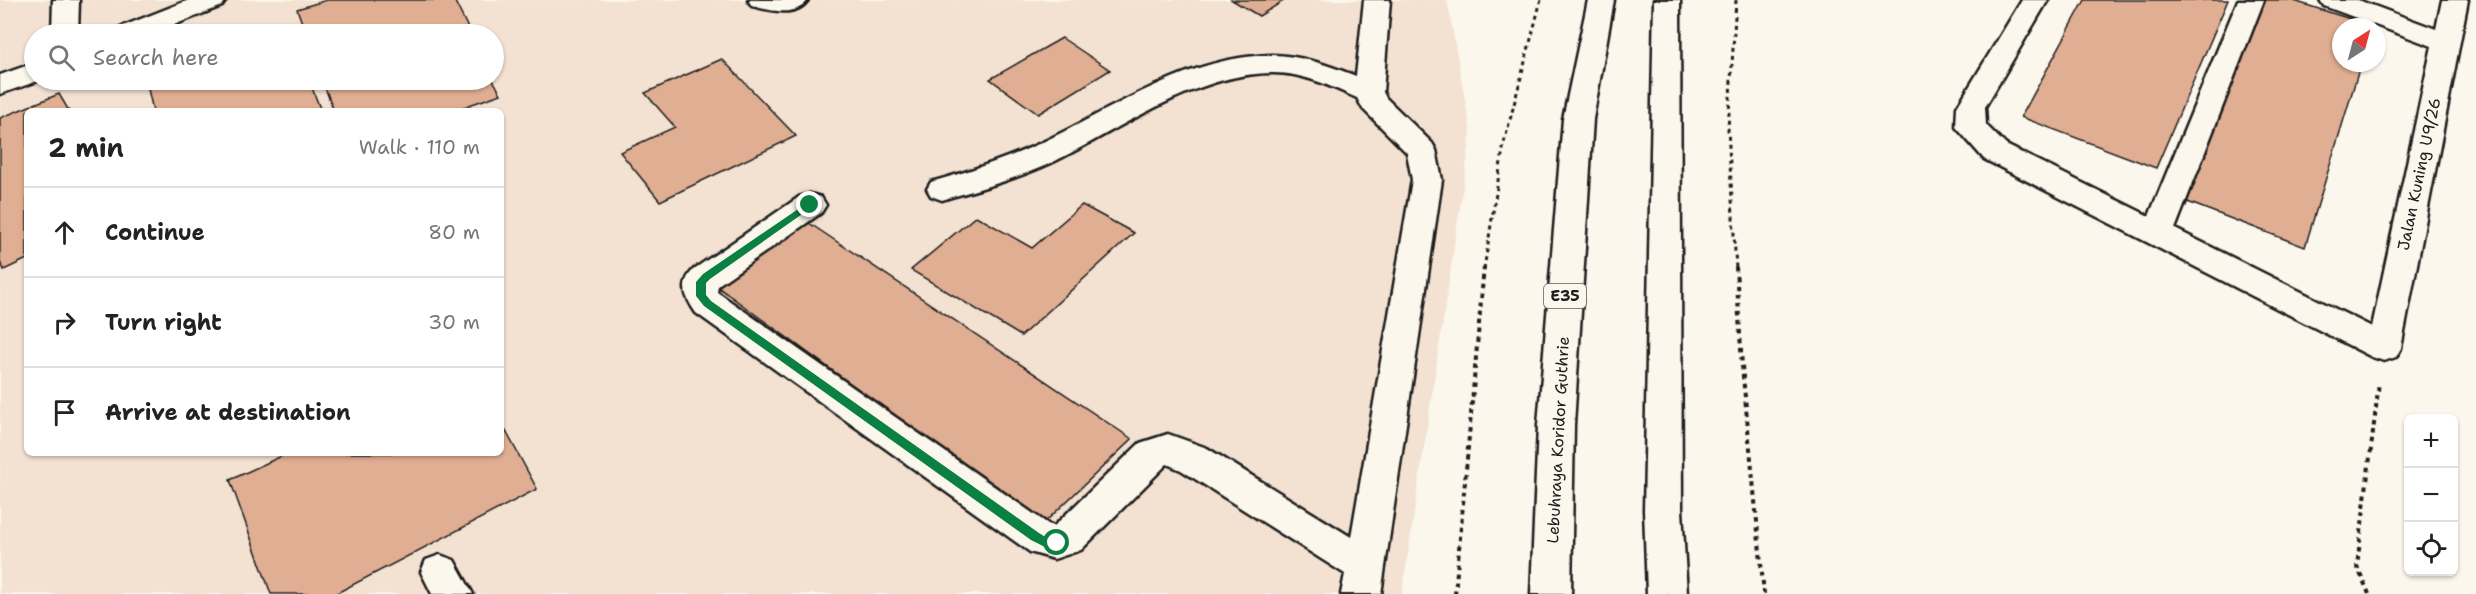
<!DOCTYPE html>
<meta charset="utf-8">
<style>
:root{--surface:#fff;--page:#f2f2f2;--text:#222;--muted:#767676;--line:#e0e0e0}
body{margin:0;font-family:"Shantell Sans",sans-serif;background:var(--page);color:var(--text)}
.controls{position:absolute;right:18px;bottom:18px;display:grid;overflow:hidden;border-radius:9px;box-shadow:0 2px 4px #0004}
.controls button{width:54px;height:54px;display:grid;place-items:center;padding:0;border:0;border-bottom:2px solid var(--line);background:var(--surface);color:var(--text);font:30px sans-serif}
.compass{position:absolute;left:2332px;top:18px;width:54px;height:54px;border-radius:50%;background:var(--surface);box-shadow:0 2px 4px #0004;rotate:36deg}
.stop{position:absolute;width:18px;height:18px;margin:-14px;border:4px solid #0b8043;border-radius:50%;background:#fff}
.stop.end{background:#0b8043;border-color:#fff;box-shadow:0 2px 6px #0008}
.list{margin:0;padding:0;list-style:none}
h2{display:flex;justify-content:space-between;align-items:center;height:78px;margin:0;padding:0 24px;font-size:26px}
h2 small{font-size:20px;font-weight:400;color:var(--muted)}
.list li{display:grid;grid-template-columns:39px 1fr auto;gap:18px;align-items:center;box-sizing:border-box;height:90px;padding:0 24px;border-top:2px solid var(--line)}
.list b{display:block;font-size:22px;white-space:nowrap}
.list em{font-size:20px;font-style:normal;color:var(--muted)}
.icon{flex:none;width:33px;height:33px;fill:none;stroke:currentColor;stroke-width:2;stroke-linecap:round;stroke-linejoin:round}
.map{position:relative;flex:none;width:2476px;height:594px;overflow:hidden}
.search{position:absolute;background:var(--surface);box-shadow:0 2px 4px #0004;left:24px;top:24px;width:480px;height:66px;display:flex;align-items:center;gap:15px;box-sizing:border-box;padding:0 21px;border-radius:33px;color:var(--muted);font-size:22px}
.panel{position:absolute;background:var(--surface);box-shadow:0 2px 4px #0004;left:24px;top:108px;width:480px;height:348px;border-radius:9px}
.map>svg:first-child{display:block}
.built{fill:#f3e1d1;fill-rule:evenodd}
.building{fill:#e0ae92;stroke:#1c1c1c;stroke-width:1.5}
.lines{fill:none;stroke-linecap:round;stroke-linejoin:round}
.minor-casing{stroke:#1c1c1c;stroke-width:5}
.highway-casing{stroke:#1c1c1c;stroke-width:5}
.path-far1{stroke:#1c1c1c;stroke-width:3;stroke-dasharray:4 4;stroke-linecap:butt}
.path{stroke:#1c1c1c;stroke-width:4;stroke-dasharray:4.5 4.5;stroke-linecap:butt}
.minor{fill:#fbf7ec;fill-rule:evenodd}
.highway{fill:#fbf7ec;fill-rule:evenodd}
.route{fill:#0b8043}
.labels{text-anchor:middle;dominant-baseline:central;stroke-width:5;stroke-linejoin:round;paint-order:stroke}
.shield{fill:#fbf7ec;stroke:#5f5e5a;stroke-width:1.5}
.shield-label{font-size:15px;font-weight:bold;fill:#1c1c1c}
.street-label{font-size:16px;fill:#1c1c1c;stroke:#fbf7ec}
</style>
<div class="map">
<svg width="2476" height="594" viewBox="0 0 2476 594">
<rect width="100%" height="100%" fill="#fbf7ec"/>
<filter id="ink" filterUnits="userSpaceOnUse"><feTurbulence type="fractalNoise" baseFrequency=".0167" numOctaves="2"/><feDisplacementMap in="SourceGraphic" scale="12" xChannelSelector="R" yChannelSelector="G"/><feConvolveMatrix kernelMatrix="1 2 1 2 8 2 1 2 1" color-interpolation-filters="sRGB"/></filter>
<g filter="url(#ink)">
<!-- built -->
<path class="built" d="M 0,0 L 1447,0 L 1471,133 L 1402,594 L 0,594 ZM 34,34 L 494,34 L 494,80 L 34,80 ZM 27,111 L 501,111 L 501,453 L 27,453 Z"/>
<!-- building -->
<path class="building" d="M 327,0 L 454,0 L 471,34 L 306,34 L 297,9 Z
M 1232,0 L 1285,0 L 1259,16 Z
M 2085,0 L 2228,0 L 2156,168 L 2021,117 Z
M 2265,0 L 2291,0 L 2372,26 L 2341,27 L 2341,63 L 2361,63 L 2305,247 L 2185,201 Z
M 289,25 L 292,34 L 259,34 Z
M 1062,38 L 1110,70 L 1038,114 L 990,79 Z
M 722,59 L 796,136 L 660,201 L 620,152 L 675,127 L 645,93 Z
M 146,80 L 309,80 L 321,111 L 153,111 Z
M 322,80 L 493,80 L 501,94 L 452,111 L 334,111 Z
M 59,94 L 69,111 L 27,111 L 27,259 L 4,270 L 0,262 L 0,118 Z
M 1082,205 L 1134,233 L 1021,336 L 911,270 L 976,216 L 1032,248 Z
M 806,221 L 1132,439 L 1043,524 L 715,285 Z
M 501,422 L 537,489 L 335,594 L 271,594 L 230,480 L 288,453 L 501,453 Z"/>
<g class="lines">
<defs>
<path id="minor" d="M 53,0 L 79,0 L 78,34 L 52,34 Z
M 189,0 L 226,0 L 222,6 L 151,34 L 114,34 L 118,28 Z
M 748,0 L 808,0 C 796,18 769,10 752,6 Z
M 1364,0 L 1390,0 L 1383,92 L 1386,98 L 1432,143 L 1436,150 L 1442,180 L 1381,594 L 1341,594 L 1345,574 L 1181,470 L 1167,464 L 1081,550 L 1054,559 L 1030,552 L 696,313 C 685,297 679,284 694,269 L 799,197 L 810,194 L 821,197 L 826,205 L 821,213 L 718,285 L 717,292 L 1048,524 L 1054,526 L 1140,443 L 1168,434 L 1207,448 L 1351,537 L 1412,180 L 1407,153 L 1363,109 L 1357,98 C 1330,86 1303,73 1274,73 C 1197,72 1118,131 1051,163 C 1016,179 979,189 942,200 L 931,196 L 927,189 L 931,182 C 973,170 1013,157 1051,138 C 1121,104 1192,56 1272,55 C 1301,55 1330,66 1356,76 Z
M 2022,0 L 2048,0 L 1985,107 L 1986,125 L 2006,145 L 2149,216 L 2238,0 L 2264,0 L 2175,229 L 2372,327 L 2432,46 L 2324,6 L 2320,0 L 2358,0 L 2436,29 L 2442,0 L 2468,0 L 2401,348 L 2396,357 L 2384,361 L 2372,357 L 1984,159 L 1956,127 L 1957,107 Z
M 34,63 L 34,80 L 41,80 L 0,94 L 0,75 Z
M 440,555 L 454,560 L 473,594 L 432,594 L 421,572 L 426,560 Z"/>
<path id="highway" d="M 1588,0 L 1614,0 L 1593,119 L 1574,425 L 1571,594 L 1531,594 L 1538,425 L 1563,119 Z
M 1654,0 L 1680,0 L 1682,510 L 1687,594 L 1647,594 L 1644,510 Z"/>
</defs>
<!-- minor casing -->
<use href="#minor" class="minor-casing"/>
<!-- highway casing -->
<use href="#highway" class="highway-casing"/>
<!-- path-far1 -->
<path class="path-far1" d="M 1736,0 L 1728,129 L 1736,269
M 1484,269 L 1504,143 L 1541,0"/>
<!-- path -->
<path class="path" d="M 1736,267 L 1742,366 L 1764,594
M 1455,594 L 1484,267
M 2369,594 L 2357,566 L 2379,382"/>
<!-- minor -->
<use href="#minor" class="minor"/>
<!-- highway -->
<use href="#highway" class="highway"/>
</g>
</g>
<!-- route -->
<path class="route" d="M 807,203 L 815,205 L 710,279 L 706,283 L 706,295 L 711,301 L 1039,533 L 1047,538 L 1061,540 L 1061,547 L 1045,547 L 1031,540 L 704,306 L 696,296 L 696,282 L 703,274 Z"/>
<g class="labels">
<!-- shield labels -->
<rect class="shield" x="1544" y="284" width="42" height="24" rx="4.5"/>
<g class="shield-label">
<text x="1565" y="296">E35</text>
</g>
<!-- street labels -->
<g class="street-label">
<text transform="translate(2419 174) rotate(-78)">Jalan Kuning U9/26</text>
<text transform="translate(1558 440) rotate(-87)">Lebuhraya Koridor Guthrie</text>
</g>
</g>
</svg>
<div class="controls">
<button>+</button>
<button>−</button>
<button><svg class="icon" aria-label="locate" viewBox="0 0 24 24"><circle cx="12" cy="12" r="6"/><path d="M12 2v4M12 18v4M2 12h4M18 12h4"/></svg></button>
</div>
<svg class="compass" viewBox="-18 -18 36 36"><path d="M0-13l5 13h-10z" fill="#e53935"/><path d="M0 13l5-13h-10z" fill="#767676"/></svg>
<div class="stop" style="left:1057px;top:543px"></div>
<div class="stop end" style="left:810px;top:205px"></div>
<div class="search"><svg class="icon" aria-label="search" viewBox="0 0 24 24"><circle cx="10" cy="10" r="6"/><path d="M15 15l6 6"/></svg>Search here</div>
<section class="panel">
<h2>2 min<small>Walk · 110 m</small></h2>
<ul class="list">
<li><svg class="icon" aria-label="ahead" viewBox="0 0 24 24"><path d="M12 20V5M6 11l6-6 6 6"/></svg><div><b>Continue</b></div><em>80 m</em></li>
<li><svg class="icon" aria-label="right" viewBox="0 0 24 24"><path d="M7 20v-9h11M14 6l5 5-5 5"/></svg><div><b>Turn right</b></div><em>30 m</em></li>
<li><svg class="icon" aria-label="arrive" viewBox="0 0 24 24"><path d="M6 21V4h12l-3 4 3 4H6"/></svg><div><b>Arrive at destination</b></div></li>
</ul>
</section>
</div>
